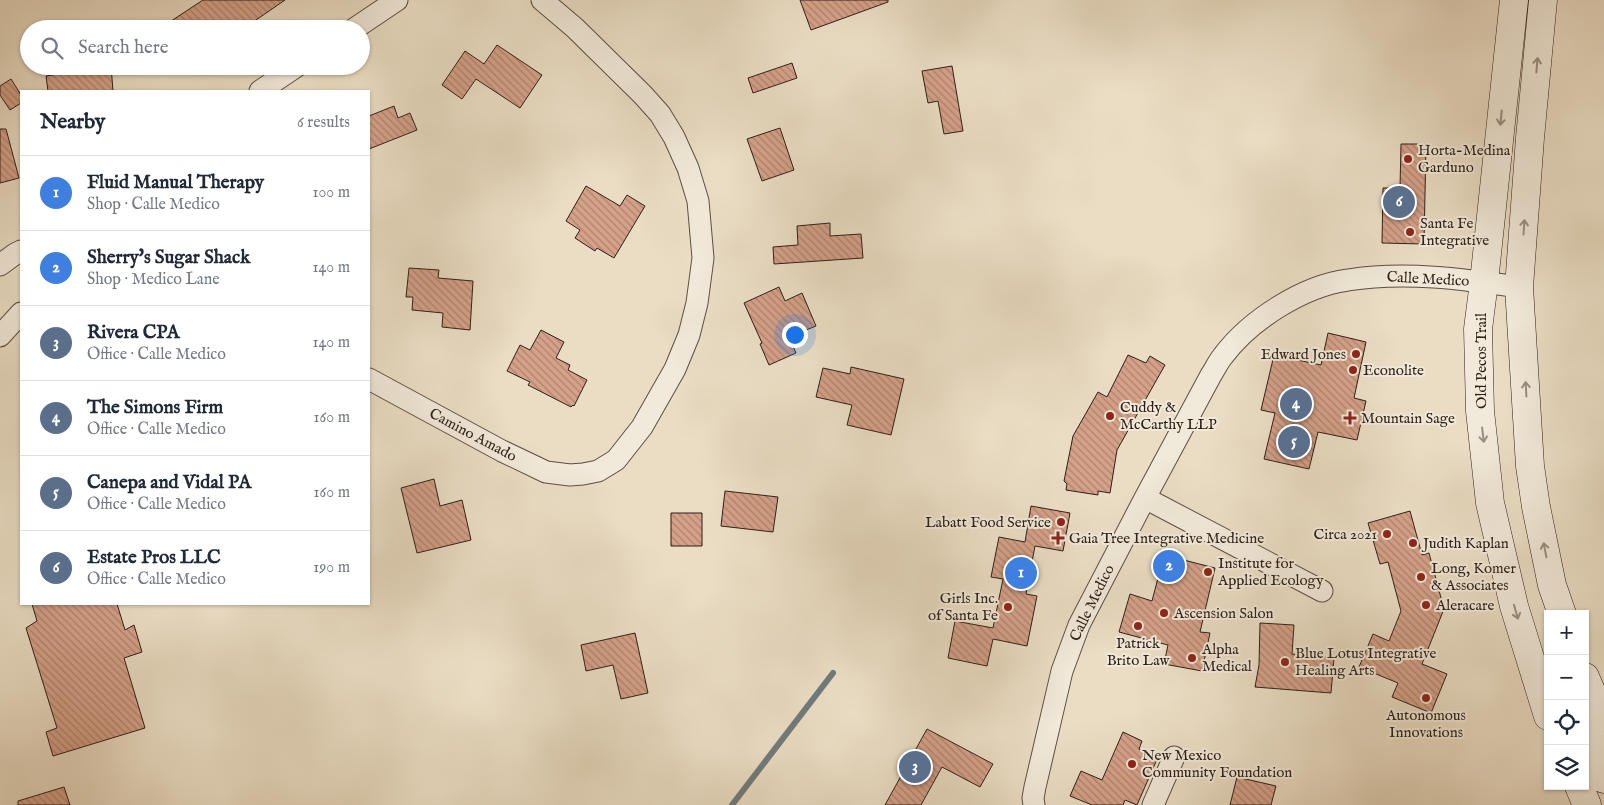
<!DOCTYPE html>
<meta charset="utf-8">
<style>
:root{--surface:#fff;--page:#f2f2f3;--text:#1f2937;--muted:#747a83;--line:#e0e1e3;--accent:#d93025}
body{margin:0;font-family:"IM FELL English",serif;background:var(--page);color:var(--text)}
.controls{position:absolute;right:15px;bottom:15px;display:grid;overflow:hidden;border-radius:0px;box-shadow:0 1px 4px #0004}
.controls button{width:45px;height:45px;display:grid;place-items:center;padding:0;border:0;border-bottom:1px solid var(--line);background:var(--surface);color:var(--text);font:25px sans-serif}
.you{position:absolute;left:794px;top:334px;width:18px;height:18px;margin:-12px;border:4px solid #fff;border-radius:50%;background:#1a73e8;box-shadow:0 0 0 8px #1a73e833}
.badge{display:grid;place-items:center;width:32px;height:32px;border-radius:50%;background:var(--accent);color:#fff;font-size:16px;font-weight:700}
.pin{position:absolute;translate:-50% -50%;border:2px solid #fff;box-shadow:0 1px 5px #0006}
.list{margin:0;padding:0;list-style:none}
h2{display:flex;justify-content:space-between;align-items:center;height:65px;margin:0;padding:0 20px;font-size:21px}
h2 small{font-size:16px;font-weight:400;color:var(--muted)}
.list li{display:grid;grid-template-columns:32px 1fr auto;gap:15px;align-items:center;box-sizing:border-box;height:75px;padding:0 20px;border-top:1px solid var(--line)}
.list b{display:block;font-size:19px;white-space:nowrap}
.list p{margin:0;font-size:16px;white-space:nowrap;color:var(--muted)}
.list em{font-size:16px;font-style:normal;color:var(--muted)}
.icon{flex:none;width:28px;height:28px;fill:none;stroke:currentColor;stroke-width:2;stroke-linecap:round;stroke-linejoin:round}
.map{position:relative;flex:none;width:1604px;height:805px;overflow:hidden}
.search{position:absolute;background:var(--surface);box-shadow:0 1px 4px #0004;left:20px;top:20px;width:350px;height:55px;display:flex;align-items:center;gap:12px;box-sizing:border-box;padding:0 18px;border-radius:28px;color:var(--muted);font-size:19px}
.panel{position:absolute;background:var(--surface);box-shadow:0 1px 4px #0004;left:20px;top:90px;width:350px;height:515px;border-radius:0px}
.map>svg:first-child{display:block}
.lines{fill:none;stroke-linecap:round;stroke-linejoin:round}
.stream{stroke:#707b7c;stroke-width:6}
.building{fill:url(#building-back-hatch);stroke:#2d1f18}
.street-casing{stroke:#5c4e43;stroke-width:23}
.secondary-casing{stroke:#2d1f18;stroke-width:29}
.street{stroke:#f1e9d9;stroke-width:21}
.secondary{stroke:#f1e9d9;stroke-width:28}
.oneway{stroke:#998e82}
.poi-dot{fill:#8f2418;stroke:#f1e9d9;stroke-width:2}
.labels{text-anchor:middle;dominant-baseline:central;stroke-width:4;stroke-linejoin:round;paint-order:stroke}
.poi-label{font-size:15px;fill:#2d1f18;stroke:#f1e9d9;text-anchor:start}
.street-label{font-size:15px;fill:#2d1f18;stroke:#f1e9d9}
</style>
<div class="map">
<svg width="1604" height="805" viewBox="0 0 1604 805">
<defs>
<pattern id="building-back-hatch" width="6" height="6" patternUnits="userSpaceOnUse" patternTransform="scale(1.25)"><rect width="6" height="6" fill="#d5a189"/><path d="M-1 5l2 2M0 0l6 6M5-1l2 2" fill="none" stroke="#ad836f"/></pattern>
</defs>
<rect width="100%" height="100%" fill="#eaddc4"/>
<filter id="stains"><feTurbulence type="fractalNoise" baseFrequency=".004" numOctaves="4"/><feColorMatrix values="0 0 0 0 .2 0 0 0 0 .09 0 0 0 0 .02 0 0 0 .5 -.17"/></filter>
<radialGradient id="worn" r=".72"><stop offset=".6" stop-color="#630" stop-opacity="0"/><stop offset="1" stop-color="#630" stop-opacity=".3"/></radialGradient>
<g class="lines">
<!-- stream -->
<path class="stream" d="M 732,805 L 833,673"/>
</g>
<!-- building -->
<path class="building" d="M 203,0 L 285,0 L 243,29 L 159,29 Z
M 800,0 L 888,0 L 888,2 L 811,30 Z
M 497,45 L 542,75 L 520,108 L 476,79 L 462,99 L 442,85 L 465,51 L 484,64 Z
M 792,63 L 797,78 L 753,93 L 748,78 Z
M 59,66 L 111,66 L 113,91 L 48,91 L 46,76 L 59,74 Z
M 952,66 L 963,131 L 944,134 L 938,101 L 928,103 L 922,71 Z
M 11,79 L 21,95 L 21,103 L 10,110 L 0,95 L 0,86 Z
M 394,106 L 398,118 L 410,113 L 417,130 L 369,149 L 369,116 Z
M 780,128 L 794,170 L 762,181 L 747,139 Z
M 0,129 L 6,129 L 19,178 L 0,183 Z
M 1401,144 L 1426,144 L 1424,244 L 1382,243 L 1383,188 L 1400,188 Z
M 586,186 L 620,206 L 627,195 L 645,206 L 614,258 L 597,248 L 595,251 L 575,238 L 580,230 L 566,221 Z
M 830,223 L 830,236 L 861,234 L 863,258 L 774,264 L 773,247 L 798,245 L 797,226 Z
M 409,268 L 439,270 L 438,278 L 473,281 L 470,330 L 442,327 L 443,313 L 412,310 L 413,297 L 406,297 Z
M 779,287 L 785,301 L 802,293 L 816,326 L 789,337 L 796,353 L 769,365 L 760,344 L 762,343 L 744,303 Z
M 541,330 L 564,342 L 556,358 L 570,365 L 568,370 L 587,380 L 574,406 L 573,405 L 571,407 L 528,385 L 530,382 L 507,371 L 520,345 L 530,350 Z
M 1328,333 L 1366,342 L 1354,398 L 1366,401 L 1357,440 L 1318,432 L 1309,469 L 1264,459 L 1275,413 L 1261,410 L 1274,355 L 1321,365 Z
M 1128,355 L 1146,363 L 1150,356 L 1165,365 L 1117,450 L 1110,493 L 1098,491 L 1098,495 L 1066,490 L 1067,484 L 1064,481 L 1073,436 L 1098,392 L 1107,397 Z
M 851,367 L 904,379 L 891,435 L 847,425 L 852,405 L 816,397 L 823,368 L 850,374 Z
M 434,479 L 440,506 L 462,500 L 471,540 L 417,553 L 401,488 Z
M 725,491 L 778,497 L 773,532 L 721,526 Z
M 1031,506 L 1070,513 L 1063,551 L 1035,546 L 1026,594 L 1037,596 L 1027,646 L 993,639 L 987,666 L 948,658 L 955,621 L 993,628 L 1003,579 L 991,577 L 999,537 L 1025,542 Z
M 1410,511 L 1422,555 L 1429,553 L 1444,609 L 1422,664 L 1447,674 L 1431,713 L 1392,697 L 1398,683 L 1359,667 L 1373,634 L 1389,641 L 1401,611 L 1388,562 L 1380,564 L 1368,523 Z
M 671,513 L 702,513 L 702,546 L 671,546 Z
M 1164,555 L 1215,568 L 1200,632 L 1210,633 L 1202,671 L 1164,664 L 1168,645 L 1119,632 L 1130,594 L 1152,601 Z
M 32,604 L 117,604 L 125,630 L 134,625 L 142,652 L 124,658 L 145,728 L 53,756 L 46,732 L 57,728 L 26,628 L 37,621 Z
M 1260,623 L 1294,625 L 1292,654 L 1334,658 L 1331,693 L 1255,687 L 1259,665 Z
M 635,633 L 648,693 L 621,699 L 613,665 L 586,671 L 581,645 Z
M 927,729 L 993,764 L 980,787 L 942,767 L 921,805 L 885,805 Z
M 1123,732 L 1142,741 L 1139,749 L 1158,757 L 1137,805 L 1125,800 L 1123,805 L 1092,805 L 1070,796 L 1081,771 L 1102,780 Z
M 1237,777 L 1276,786 L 1271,805 L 1230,805 Z
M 64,787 L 70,805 L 18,805 L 18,801 Z"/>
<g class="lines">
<defs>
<path id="street" d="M 354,29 L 397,0
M 260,91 L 297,66
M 0,265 L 15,254 L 21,251
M 0,336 L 21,313
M 369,379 L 502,451 L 546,472 L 570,475 L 583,474 L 598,471 L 616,460 L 642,427 L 675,369 L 689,335 L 697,303 L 703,258 L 698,201 L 688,168 L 674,137 L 660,114 L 643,95 L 575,28 L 542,0
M 1145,498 L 1322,591
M 1034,805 L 1033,798 L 1035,787 L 1062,671 L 1079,625 L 1145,498 L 1211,375 C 1215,369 1218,362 1223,356 C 1250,320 1303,286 1348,280 C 1405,271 1463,279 1519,287
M 1153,805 L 1174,757"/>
<path id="secondary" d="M 1514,0 L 1484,282 L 1478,329 L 1480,411 L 1490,503 L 1514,606 L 1548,716
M 1543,0 L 1530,138 L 1519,287 L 1530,466 L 1536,507 L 1552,585 L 1562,614
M 1585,677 L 1604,721
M 1585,723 L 1604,779
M 1579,786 L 1587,805"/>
</defs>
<!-- street casing -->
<use href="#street" class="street-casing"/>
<!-- secondary casing -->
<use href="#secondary" class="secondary-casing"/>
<!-- street -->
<use href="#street" class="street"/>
<!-- secondary -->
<use href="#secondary" class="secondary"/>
</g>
<!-- one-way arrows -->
<defs><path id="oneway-shaft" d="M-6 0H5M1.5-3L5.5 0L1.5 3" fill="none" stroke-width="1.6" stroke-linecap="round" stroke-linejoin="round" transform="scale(1.25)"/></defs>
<g class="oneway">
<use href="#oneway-shaft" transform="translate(1537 65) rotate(-85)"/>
<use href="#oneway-shaft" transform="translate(1501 118) rotate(96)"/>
<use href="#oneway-shaft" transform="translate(1524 227) rotate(-86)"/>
<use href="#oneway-shaft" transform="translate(1526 389) rotate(-93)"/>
<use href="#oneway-shaft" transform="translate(1483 435) rotate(83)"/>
<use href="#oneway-shaft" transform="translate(1545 550) rotate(-101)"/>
<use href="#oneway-shaft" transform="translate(1516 612) rotate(74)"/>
</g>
<!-- markers -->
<g class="poi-dot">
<circle cx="1408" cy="159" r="5"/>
<circle cx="1410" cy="232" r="5"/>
<circle cx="1356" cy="354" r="5"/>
<circle cx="1353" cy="370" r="5"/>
<circle cx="1110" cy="416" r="5"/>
<path d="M1347.5 410.5h5v5h5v5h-5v5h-5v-5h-5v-5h5z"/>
<circle cx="1061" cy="522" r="5"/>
<circle cx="1387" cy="534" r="5"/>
<path d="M1055.5 530.5h5v5h5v5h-5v5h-5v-5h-5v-5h5z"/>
<circle cx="1413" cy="543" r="5"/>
<circle cx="1208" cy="572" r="5"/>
<circle cx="1421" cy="577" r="5"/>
<circle cx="1426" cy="605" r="5"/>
<circle cx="1008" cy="607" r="5"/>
<circle cx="1164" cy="613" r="5"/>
<circle cx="1138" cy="626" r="5"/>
<circle cx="1192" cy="658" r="5"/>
<circle cx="1285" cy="662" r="5"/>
<circle cx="1426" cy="698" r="5"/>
<circle cx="1132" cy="764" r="5"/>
</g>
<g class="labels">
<!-- poi labels -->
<g class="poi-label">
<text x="1418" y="150">Horta-Medina<tspan x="1418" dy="17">Garduno</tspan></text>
<text x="1420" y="223">Santa Fe<tspan x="1420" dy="17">Integrative</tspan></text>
<text x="1346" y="354" text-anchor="end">Edward Jones</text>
<text x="1363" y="370">Econolite</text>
<text x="1120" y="407">Cuddy &amp;<tspan x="1120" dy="17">McCarthy LLP</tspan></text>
<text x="1361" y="418">Mountain Sage</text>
<text x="1051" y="522" text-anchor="end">Labatt Food Service</text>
<text x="1377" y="534" text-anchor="end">Circa 2021</text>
<text x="1069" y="538">Gaia Tree Integrative Medicine</text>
<text x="1423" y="543">Judith Kaplan</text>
<text x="1218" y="563">Institute for<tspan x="1218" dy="17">Applied Ecology</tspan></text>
<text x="1431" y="568">Long, Komer<tspan x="1431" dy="17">&amp; Associates</tspan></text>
<text x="998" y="598" text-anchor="end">Girls Inc.<tspan x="998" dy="17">of Santa Fe</tspan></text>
<text x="1436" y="605">Aleracare</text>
<text x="1174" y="613">Ascension Salon</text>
<text x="1138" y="643" text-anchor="middle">Patrick<tspan x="1138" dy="17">Brito Law</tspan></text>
<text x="1202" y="649">Alpha<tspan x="1202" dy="17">Medical</tspan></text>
<text x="1295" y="653">Blue Lotus Integrative<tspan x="1295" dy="17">Healing Arts</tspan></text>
<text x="1426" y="715" text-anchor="middle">Autonomous<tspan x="1426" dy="17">Innovations</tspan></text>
<text x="1142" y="755">New Mexico<tspan x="1142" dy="17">Community Foundation</tspan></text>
</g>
<!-- street labels -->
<g class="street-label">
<text transform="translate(1428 279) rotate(3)">Calle Medico</text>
<text transform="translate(1481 361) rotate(-90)">Old Pecos Trail</text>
<text transform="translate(473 435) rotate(28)">Camino Amado</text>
<text transform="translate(1092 603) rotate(-64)">Calle Medico</text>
</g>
</g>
<rect width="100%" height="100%" filter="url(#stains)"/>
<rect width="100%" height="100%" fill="url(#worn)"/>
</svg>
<div class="controls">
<button>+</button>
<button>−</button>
<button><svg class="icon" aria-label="locate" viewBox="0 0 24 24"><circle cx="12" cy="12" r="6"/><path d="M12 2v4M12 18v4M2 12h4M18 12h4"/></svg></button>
<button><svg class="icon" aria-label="layers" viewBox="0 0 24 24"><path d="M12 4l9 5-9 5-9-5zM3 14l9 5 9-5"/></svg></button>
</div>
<div class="you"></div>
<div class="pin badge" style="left:1021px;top:573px;background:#3f7fe0">1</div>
<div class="pin badge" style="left:1169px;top:566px;background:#3f7fe0">2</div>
<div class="pin badge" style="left:915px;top:767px;background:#5c6f8a">3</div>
<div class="pin badge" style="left:1296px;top:404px;background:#5c6f8a">4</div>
<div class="pin badge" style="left:1294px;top:442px;background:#5c6f8a">5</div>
<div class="pin badge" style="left:1399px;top:202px;background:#5c6f8a">6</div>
<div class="search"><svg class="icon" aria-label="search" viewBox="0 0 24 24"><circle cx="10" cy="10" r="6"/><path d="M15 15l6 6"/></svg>Search here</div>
<section class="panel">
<h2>Nearby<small>6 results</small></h2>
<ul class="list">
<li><span class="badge" style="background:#3f7fe0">1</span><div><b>Fluid Manual Therapy</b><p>Shop · Calle Medico</p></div><em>100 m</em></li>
<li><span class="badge" style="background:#3f7fe0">2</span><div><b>Sherry's Sugar Shack</b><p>Shop · Medico Lane</p></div><em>140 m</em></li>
<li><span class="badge" style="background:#5c6f8a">3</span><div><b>Rivera CPA</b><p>Office · Calle Medico</p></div><em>140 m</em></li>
<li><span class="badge" style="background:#5c6f8a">4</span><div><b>The Simons Firm</b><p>Office · Calle Medico</p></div><em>160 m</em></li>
<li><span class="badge" style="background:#5c6f8a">5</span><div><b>Canepa and Vidal PA</b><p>Office · Calle Medico</p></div><em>160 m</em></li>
<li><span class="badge" style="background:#5c6f8a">6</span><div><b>Estate Pros LLC</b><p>Office · Calle Medico</p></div><em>190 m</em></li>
</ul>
</section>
</div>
